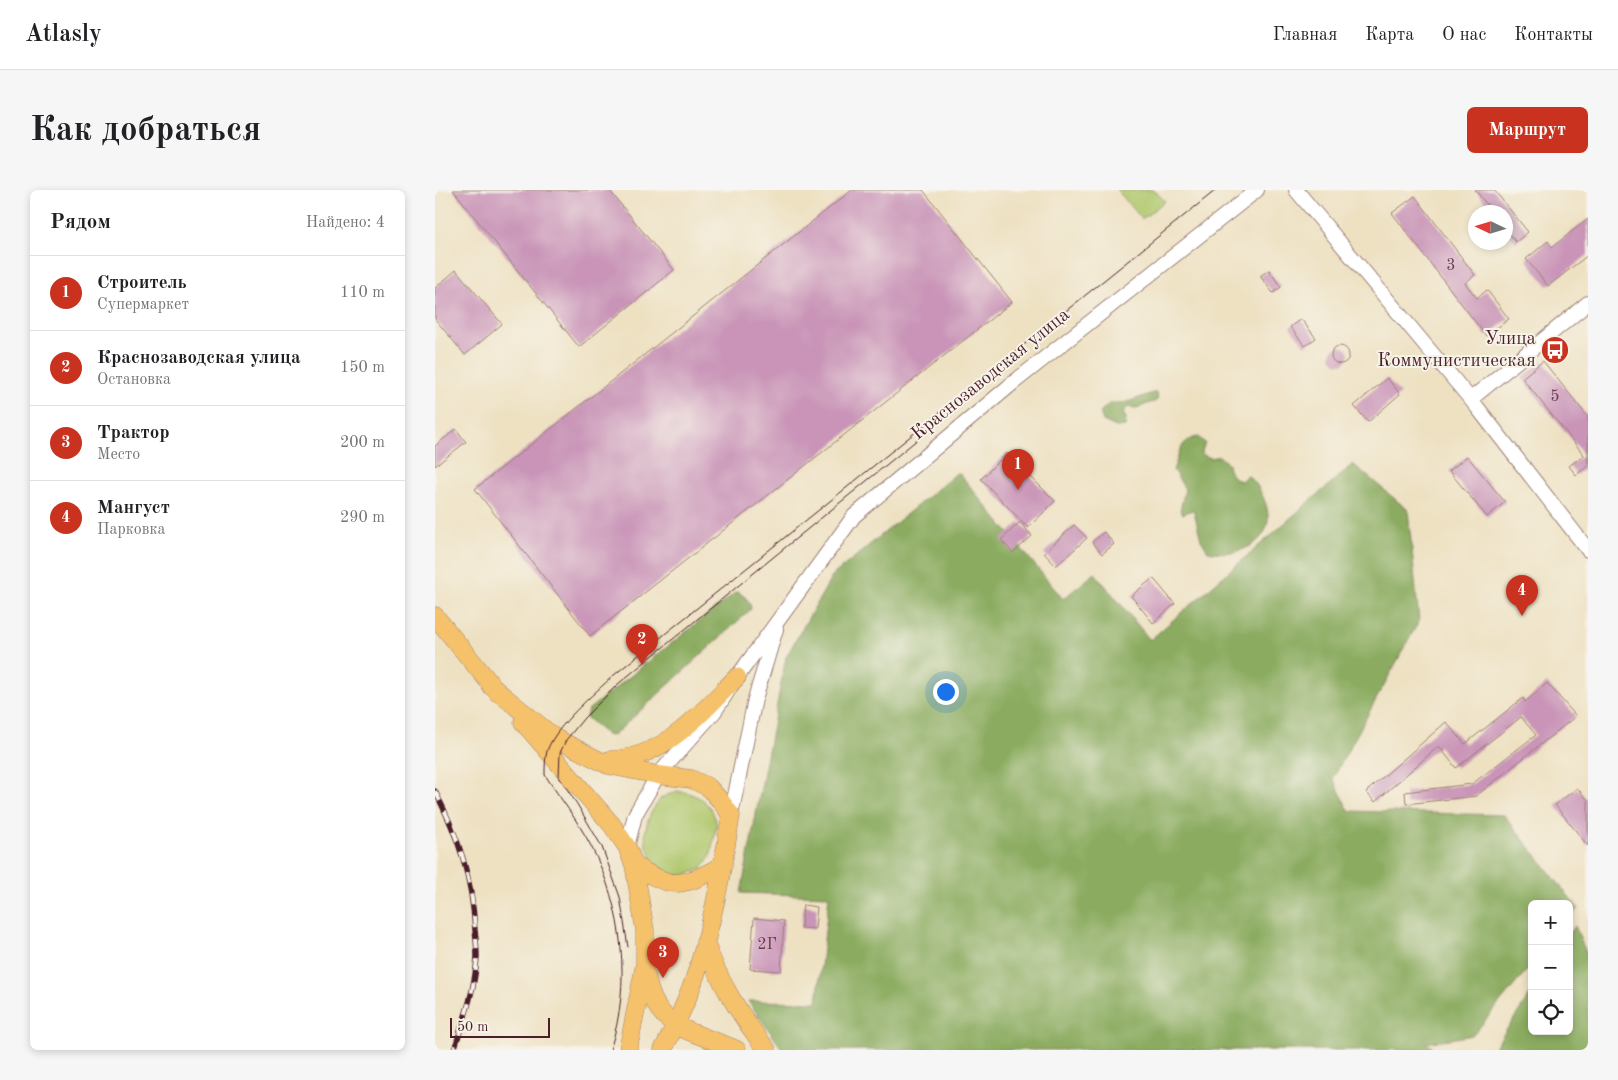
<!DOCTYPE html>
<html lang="ru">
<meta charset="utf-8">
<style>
:root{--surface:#fff;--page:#f6f6f6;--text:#202124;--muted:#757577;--line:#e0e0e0;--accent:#c8321e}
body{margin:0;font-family:"Old Standard TT",serif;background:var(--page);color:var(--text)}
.controls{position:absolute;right:15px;bottom:15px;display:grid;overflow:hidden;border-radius:8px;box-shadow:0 2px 8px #0003}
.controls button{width:45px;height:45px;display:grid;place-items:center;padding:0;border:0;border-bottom:1px solid var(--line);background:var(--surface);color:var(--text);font:25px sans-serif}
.compass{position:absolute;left:1033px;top:15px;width:45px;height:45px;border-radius:50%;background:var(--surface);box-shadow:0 2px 8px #0003;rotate:274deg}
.scale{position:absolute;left:15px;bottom:12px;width:100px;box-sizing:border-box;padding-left:5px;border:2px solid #4a1f2b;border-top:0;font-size:14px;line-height:18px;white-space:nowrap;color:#4a1f2b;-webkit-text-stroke:4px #f7f3e8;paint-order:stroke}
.you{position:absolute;left:510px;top:501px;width:18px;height:18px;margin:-12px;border:4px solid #fff;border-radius:50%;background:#1a73e8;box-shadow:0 0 0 8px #1a73e833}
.badge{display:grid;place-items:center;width:32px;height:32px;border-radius:50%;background:var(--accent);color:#fff;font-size:16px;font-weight:700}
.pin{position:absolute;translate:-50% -41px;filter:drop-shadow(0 1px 2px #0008)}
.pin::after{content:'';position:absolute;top:26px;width:18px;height:15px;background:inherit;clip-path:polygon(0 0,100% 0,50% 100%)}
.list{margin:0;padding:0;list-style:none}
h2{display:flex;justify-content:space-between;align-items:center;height:65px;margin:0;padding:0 20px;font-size:21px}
h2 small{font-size:16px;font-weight:400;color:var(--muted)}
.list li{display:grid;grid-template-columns:32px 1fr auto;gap:15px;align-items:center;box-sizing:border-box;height:75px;padding:0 20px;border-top:1px solid var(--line)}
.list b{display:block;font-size:19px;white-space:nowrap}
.list p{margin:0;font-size:16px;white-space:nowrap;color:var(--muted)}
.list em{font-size:16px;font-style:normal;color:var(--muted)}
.icon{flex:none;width:28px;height:28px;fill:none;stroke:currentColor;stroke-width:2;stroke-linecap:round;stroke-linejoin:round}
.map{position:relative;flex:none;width:1153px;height:860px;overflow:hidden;border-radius:8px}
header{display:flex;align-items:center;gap:30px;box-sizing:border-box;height:70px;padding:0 25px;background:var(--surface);border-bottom:1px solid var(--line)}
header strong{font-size:24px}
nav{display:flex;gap:28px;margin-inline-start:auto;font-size:18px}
.intro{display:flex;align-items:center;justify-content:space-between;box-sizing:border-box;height:120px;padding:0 30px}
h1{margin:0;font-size:35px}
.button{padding:12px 22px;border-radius:8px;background:var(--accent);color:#fff;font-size:18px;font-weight:700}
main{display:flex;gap:30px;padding:0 30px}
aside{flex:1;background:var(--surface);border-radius:8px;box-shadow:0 2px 8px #0003}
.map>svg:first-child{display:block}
.green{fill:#afc76c;stroke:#7c734c}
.forest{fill:#8bac60;stroke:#6a6646}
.building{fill:#c994b8}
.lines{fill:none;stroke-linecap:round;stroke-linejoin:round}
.minor-casing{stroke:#9c8076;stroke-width:16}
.major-casing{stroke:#9c8076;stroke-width:19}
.minor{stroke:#fff;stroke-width:14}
.major{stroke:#f5c16b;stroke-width:18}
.tram{stroke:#4a1f2b;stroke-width:1}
.rail-casing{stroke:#4a1f2b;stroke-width:5.5}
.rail{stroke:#f7f3e8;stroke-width:4;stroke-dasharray:11;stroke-linecap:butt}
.labels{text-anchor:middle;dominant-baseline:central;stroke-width:4;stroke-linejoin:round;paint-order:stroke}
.number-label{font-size:16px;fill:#6a3c4e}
.poi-label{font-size:19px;fill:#4a1f2b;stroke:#f7f3e8;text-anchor:end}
.street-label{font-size:19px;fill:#4a1f2b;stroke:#f7f3e8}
</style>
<header>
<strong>Atlasly</strong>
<nav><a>Главная</a><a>Карта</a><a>О нас</a><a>Контакты</a></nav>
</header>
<div class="intro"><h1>Как добраться</h1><a class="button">Маршрут</a></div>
<main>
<aside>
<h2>Рядом<small>Найдено: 4</small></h2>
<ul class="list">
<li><span class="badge">1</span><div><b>Строитель</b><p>Супермаркет</p></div><em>110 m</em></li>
<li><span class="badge">2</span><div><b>Краснозаводская улица</b><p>Остановка</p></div><em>150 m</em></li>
<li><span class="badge">3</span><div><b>Трактор</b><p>Место</p></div><em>200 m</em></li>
<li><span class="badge">4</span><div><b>Мангуст</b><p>Парковка</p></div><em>290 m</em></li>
</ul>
</aside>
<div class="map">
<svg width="1153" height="860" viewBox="0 0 1153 860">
<rect width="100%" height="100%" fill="#f7f3e8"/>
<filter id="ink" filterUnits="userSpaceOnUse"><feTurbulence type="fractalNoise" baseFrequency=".02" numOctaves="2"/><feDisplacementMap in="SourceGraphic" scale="10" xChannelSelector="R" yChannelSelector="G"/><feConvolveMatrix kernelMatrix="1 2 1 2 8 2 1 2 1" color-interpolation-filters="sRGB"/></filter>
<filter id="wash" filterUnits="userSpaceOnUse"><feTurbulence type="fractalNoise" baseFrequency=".0096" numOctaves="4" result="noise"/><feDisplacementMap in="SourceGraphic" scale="20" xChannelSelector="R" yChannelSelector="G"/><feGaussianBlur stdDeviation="1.12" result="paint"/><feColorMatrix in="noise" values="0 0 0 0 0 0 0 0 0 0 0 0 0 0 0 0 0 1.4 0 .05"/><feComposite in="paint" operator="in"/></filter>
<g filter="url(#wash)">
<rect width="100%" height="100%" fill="#eee1c2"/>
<!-- green -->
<path class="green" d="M 682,0 L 719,0 L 730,11 L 707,29 Z
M 242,601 L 254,603 L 267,609 L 277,620 L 282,634 L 275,667 L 267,679 L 246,686 L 232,684 L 220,676 L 211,655 L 210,643 L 213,630 L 217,621 L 226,608 Z"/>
<!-- forest -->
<path class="forest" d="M 721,202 L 723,208 L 721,211 L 702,218 L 692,217 L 688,223 L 691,228 L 690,236 L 681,237 L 668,231 L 665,222 L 675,213 L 689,213 Z
M 764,247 L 770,253 L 767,261 L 768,265 L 776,268 L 784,266 L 793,274 C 794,283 797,288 806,291 L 812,285 C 820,291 824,298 828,307 C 847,347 809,369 773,361 L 766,350 L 759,321 L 757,320 L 748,324 L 745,321 L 750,299 L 738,280 C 745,264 744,249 764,247 Z
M 918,274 L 973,320 L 984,431 L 898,588 L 914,621 L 1069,625 L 1143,718 L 1134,729 L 1134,714 L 1097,714 L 1097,774 L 1038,845 L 991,853 L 1002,860 L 348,860 L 313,811 L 382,812 L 394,706 L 306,703 L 351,467 L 398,385 L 523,282 L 628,409 L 660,383 L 715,450 Z
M 301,402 C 308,403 316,412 316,419 L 181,543 L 176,546 L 172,545 L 151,527 L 153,520 Z
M 1140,736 L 1153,767 L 1153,860 L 1058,860 L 1097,802 L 1097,841 L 1134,841 L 1134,745 Z"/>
<g id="blocks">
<!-- building -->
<path class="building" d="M 18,0 L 174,0 L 239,80 L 144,157 Z
M 417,0 L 488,0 L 577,112 L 155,446 L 40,299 Z
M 1040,0 L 1059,0 L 1093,42 L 1081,52 L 1070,38 L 1070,22 L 1058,22 Z
M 980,6 L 1040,85 L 1030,93 L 1042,108 L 1052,100 L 1074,129 L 1051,146 L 957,23 Z
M 1153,29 L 1153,65 L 1113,96 L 1091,69 L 1113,51 L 1117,57 Z
M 21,80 L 67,134 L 30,165 L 0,129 L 0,98 Z
M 834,80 L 846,97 L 838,103 L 825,86 Z
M 866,129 L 881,148 L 870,156 L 855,137 Z
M896 165a9 9 0 1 1 18 0a9 9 0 1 1-18 0Z
M 1108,171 L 1153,227 L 1153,276 L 1141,285 L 1134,276 L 1149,265 L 1087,188 Z
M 952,188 L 965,204 L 933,232 L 919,216 Z
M 21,239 L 31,252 L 0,276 L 0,256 Z
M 572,263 L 620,311 L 593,338 L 546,289 Z
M 1032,266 L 1070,312 L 1052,327 L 1014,281 Z
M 585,332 L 597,346 L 578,363 L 566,350 Z
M 639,335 L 652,348 L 621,376 L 609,363 Z
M 669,342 L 679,354 L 667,364 L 657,352 Z
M 718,388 L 740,414 L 718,433 L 696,406 Z
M 1112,493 L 1141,526 L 1041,606 L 971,614 L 970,602 L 1037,594 L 1101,545 L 1086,527 L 1021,578 L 1004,556 L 940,612 L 931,602 L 1011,532 L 1030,554 L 1088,508 L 1090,512 Z
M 1142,598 L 1153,610 L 1153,656 L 1120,615 Z
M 368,715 L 382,717 L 380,739 L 366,738 Z
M 319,728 L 349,731 L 346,781 L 315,779 Z"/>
</g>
</g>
<g filter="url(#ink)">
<use href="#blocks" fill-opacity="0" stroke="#9c8076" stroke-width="1"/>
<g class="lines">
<defs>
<path id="minor" d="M 861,0 L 1042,217 L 1153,360
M 1036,209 L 1153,113
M 296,625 L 320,509 L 341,439
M 192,657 L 200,625 L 223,585 L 280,521 L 302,487 L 419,326 L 578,193 L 822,0"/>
<path id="major" d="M 0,426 L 63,503
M 56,496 L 120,548 L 173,575 L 223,585 L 256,589 L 273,597 L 285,610 L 296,625 C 287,681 277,739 258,793 C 250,816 239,838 228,860
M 88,532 L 177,635 L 192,657 L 199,675 L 210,740 L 210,774 L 193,860
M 174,570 C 228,570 267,522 302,487
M 199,675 C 210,682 229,694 243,693 C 259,692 275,682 288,675
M 270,752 C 284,793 306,826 332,860
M 211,784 C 219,841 258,840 302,860"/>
</defs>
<!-- minor casing -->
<use href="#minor" class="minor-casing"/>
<!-- major casing -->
<use href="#major" class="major-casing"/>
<!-- minor -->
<use href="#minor" class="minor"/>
<!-- major -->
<use href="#major" class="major"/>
<!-- tram -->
<path class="tram" d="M 193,757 L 185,707 L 167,657 L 142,614 L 124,587 L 125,563 L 131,550 L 149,528 L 183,494 L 505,231
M 175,860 C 197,793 188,718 156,656 C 143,631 125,608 110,585 C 110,577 110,569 112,561 C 121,535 159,504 179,485 L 781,0"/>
<defs>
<path id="rail" d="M 0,601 C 24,648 37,687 40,740 C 41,749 42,758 42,767 C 40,799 29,830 19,860"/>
</defs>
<!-- rail casing -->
<use href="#rail" class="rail-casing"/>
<!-- rail -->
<use href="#rail" class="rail"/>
</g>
</g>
<!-- icons -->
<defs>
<symbol id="bus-disc" viewBox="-11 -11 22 22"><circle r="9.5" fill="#c8321e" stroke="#f7f3e8"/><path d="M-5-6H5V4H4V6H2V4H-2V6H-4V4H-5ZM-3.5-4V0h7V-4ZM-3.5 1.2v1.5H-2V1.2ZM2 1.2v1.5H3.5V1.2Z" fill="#fff"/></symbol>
</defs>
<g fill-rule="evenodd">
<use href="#bus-disc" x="1104" y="144" width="32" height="32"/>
</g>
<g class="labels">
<!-- number labels -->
<g class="number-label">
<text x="1016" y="76">3</text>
<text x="1120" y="207">5</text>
<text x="332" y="755">2Г</text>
</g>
<!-- poi labels -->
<g class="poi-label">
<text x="1101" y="149">Улица<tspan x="1101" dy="22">Коммунистическая</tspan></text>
</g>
<!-- street labels -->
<g class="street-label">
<text transform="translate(556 185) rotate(-39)">Краснозаводская улица</text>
</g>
</g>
</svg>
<div class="controls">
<button>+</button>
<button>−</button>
<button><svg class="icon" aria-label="locate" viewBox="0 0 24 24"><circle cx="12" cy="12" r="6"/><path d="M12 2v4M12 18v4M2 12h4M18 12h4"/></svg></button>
</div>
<svg class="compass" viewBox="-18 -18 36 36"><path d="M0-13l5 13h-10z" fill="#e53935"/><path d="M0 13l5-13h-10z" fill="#757577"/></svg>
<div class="scale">50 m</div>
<div class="you"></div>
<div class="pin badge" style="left:583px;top:300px">1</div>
<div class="pin badge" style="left:207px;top:475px">2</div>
<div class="pin badge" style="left:228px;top:788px">3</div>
<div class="pin badge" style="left:1087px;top:426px">4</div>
</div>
</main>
